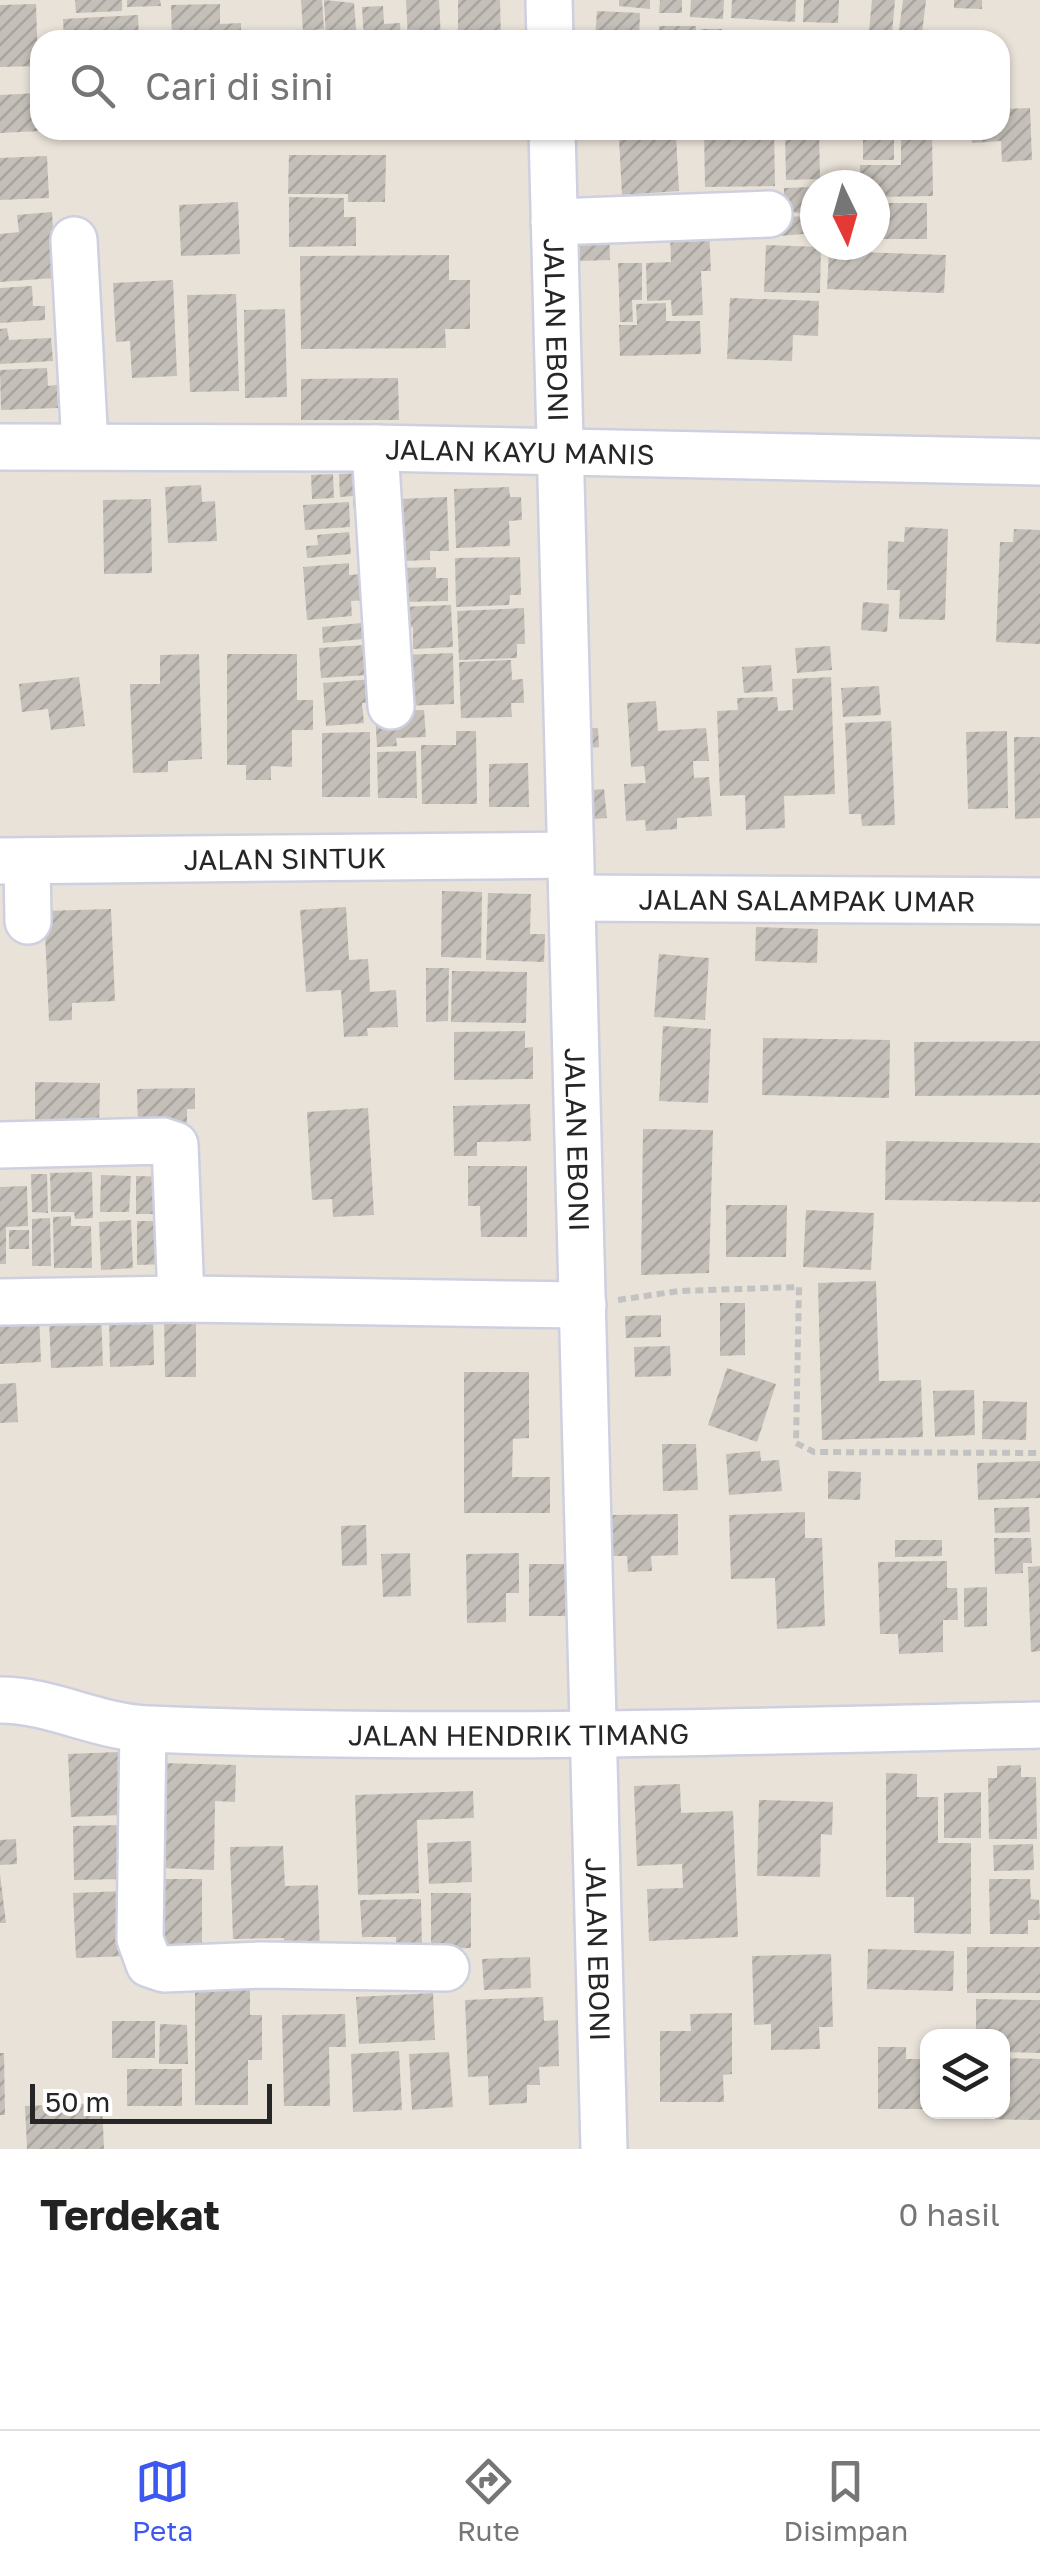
<!DOCTYPE html>
<html lang="id">
<style>
:root{--surface:#fff;--page:#f6f6f6;--text:#222;--muted:#767676;--line:#e0e0e0;--accent:#3d58f1}
body{margin:0;font-family:"Golos Text",sans-serif;background:var(--page);color:var(--text)}
.controls{position:absolute;right:30px;bottom:30px;display:grid;overflow:hidden;border-radius:20px;box-shadow:0 2px 8px #0004}
.controls button{width:90px;height:90px;display:grid;place-items:center;padding:0;border:0;border-bottom:2px solid var(--line);background:var(--surface);color:var(--text);font:50px sans-serif}
.compass{position:absolute;left:800px;top:170px;width:90px;height:90px;border-radius:50%;background:var(--surface);box-shadow:0 2px 8px #0004;rotate:175deg}
.scale{position:absolute;left:30px;bottom:25px;width:242px;box-sizing:border-box;padding-left:10px;border:5px solid #262626;border-top:0;font-size:28px;line-height:35px;white-space:nowrap;color:#262626;-webkit-text-stroke:8px #fff;paint-order:stroke}
.list{margin:0;padding:0;list-style:none}
h2{display:flex;justify-content:space-between;align-items:center;height:130px;margin:0;padding:0 40px;font-size:42px}
h2 small{font-size:32px;font-weight:400;color:var(--muted)}
.icon{flex:none;width:55px;height:55px;fill:none;stroke:currentColor;stroke-width:2;stroke-linecap:round;stroke-linejoin:round}
.map{position:relative;flex:none;width:1040px;height:2149px;overflow:hidden}
.search{position:absolute;background:var(--surface);box-shadow:0 2px 8px #0004;left:30px;right:30px;top:30px;height:110px;display:flex;align-items:center;gap:25px;box-sizing:border-box;padding:0 35px;border-radius:30px;color:var(--muted);font-size:38px}
.sheet{height:280px;background:var(--surface)}
nav{display:flex;justify-content:space-around;align-items:center;box-sizing:border-box;height:140px;border-top:2px solid var(--line);background:var(--surface);font-size:28px;color:var(--muted)}
nav a{display:grid;justify-items:center;gap:5px}
nav .on{color:var(--accent)}
.map>svg:first-child{display:block}
.building{fill:url(#building-hatch)}
.lines{fill:none;stroke-linecap:round;stroke-linejoin:round}
.minor-casing{stroke:#ced0df;stroke-width:50}
.path{stroke:#c2c2c2;stroke-width:6;stroke-dasharray:8 5;stroke-linecap:butt}
.minor{stroke:#fff;stroke-width:45}
.labels{text-anchor:middle;dominant-baseline:central;stroke-width:10;stroke-linejoin:round;paint-order:stroke}
.street-label{font-size:28px;fill:#262626;stroke:#fff}
</style>
<div class="map">
<svg width="1040" height="2149" viewBox="0 0 1040 2149">
<defs>
<pattern id="building-hatch" width="6" height="6" patternUnits="userSpaceOnUse" patternTransform="scale(2.5)"><rect width="6" height="6" fill="#c4bfb8"/><path d="M-1 1l2-2M0 6l6-6M5 7l2-2" fill="none" stroke="#a8a49e"/></pattern>
</defs>
<rect width="100%" height="100%" fill="#e9e2d8"/>
<!-- building -->
<path class="building" d="M 75,0 L 122,0 L 122,11 L 76,13 Z
M 127,0 L 160,0 L 161,6 L 127,7 Z
M 301,0 L 322,0 L 324,29 L 303,31 Z
M 324,0 L 354,3 L 357,40 L 326,40 Z
M 406,0 L 439,0 L 441,40 L 408,40 Z
M 458,0 L 500,0 L 501,40 L 458,40 Z
M 619,0 L 650,0 L 650,9 L 619,6 Z
M 660,0 L 682,0 L 682,13 L 659,13 Z
M 691,0 L 724,0 L 723,19 L 690,17 Z
M 732,0 L 796,0 L 795,22 L 731,18 Z
M 804,0 L 839,0 L 838,23 L 803,22 Z
M 872,0 L 895,0 L 892,33 L 869,31 Z
M 903,0 L 926,0 L 922,33 L 899,30 Z
M 954,0 L 982,0 L 982,9 L 954,8 Z
M 36,4 L 38,66 L 0,67 L 0,5 Z
M 220,4 L 220,24 L 241,23 L 241,40 L 172,40 L 171,5 Z
M 383,6 L 384,24 L 400,23 L 401,40 L 364,40 L 362,7 Z
M 597,11 L 640,13 L 639,40 L 595,40 Z
M 138,15 L 139,40 L 64,40 L 63,19 Z
M 659,26 L 696,26 L 696,40 L 659,40 Z
M 701,29 L 722,29 L 722,40 L 700,40 Z
M 323,34 L 324,40 L 295,40 L 295,35 Z
M 787,35 L 787,40 L 725,40 L 725,36 Z
M 38,93 L 40,131 L 0,133 L 0,95 Z
M 1030,108 L 1032,160 L 1002,162 L 1001,141 L 972,143 L 971,130 L 1000,130 L 1000,109 Z
M 704,130 L 774,130 L 775,186 L 705,187 Z
M 785,130 L 819,130 L 820,179 L 786,180 Z
M 863,133 L 894,133 L 894,160 L 863,160 Z
M 901,133 L 932,133 L 933,196 L 875,197 L 875,185 L 860,185 L 860,165 L 901,165 Z
M 676,135 L 679,191 L 622,195 L 619,139 Z
M 289,155 L 386,155 L 385,202 L 348,202 L 348,194 L 288,194 Z
M 47,156 L 49,198 L 0,200 L 0,158 Z
M 815,187 L 815,212 L 784,213 L 784,188 Z
M 289,197 L 344,198 L 344,217 L 356,217 L 356,246 L 289,247 Z
M 238,202 L 240,254 L 181,256 L 179,205 Z
M 875,203 L 927,203 L 927,239 L 875,239 Z
M 52,212 L 53,229 L 63,229 L 54,278 L 0,282 L 0,234 L 19,232 L 17,215 Z
M 815,216 L 815,233 L 780,236 L 779,217 Z
M 709,229 L 711,271 L 701,271 L 703,315 L 672,316 L 671,300 L 647,301 L 646,263 L 671,262 L 670,231 Z
M 580,231 L 609,231 L 610,260 L 580,261 Z
M 766,245 L 821,247 L 820,293 L 764,292 Z
M 829,251 L 946,255 L 944,293 L 827,289 Z
M 449,255 L 449,280 L 470,280 L 470,329 L 445,329 L 446,348 L 301,349 L 300,256 Z
M 618,263 L 642,263 L 642,300 L 632,300 L 633,322 L 620,322 Z
M 173,280 L 177,376 L 132,378 L 130,341 L 116,342 L 113,283 Z
M 32,286 L 33,306 L 45,306 L 45,320 L 0,323 L 0,288 Z
M 236,294 L 239,391 L 190,392 L 187,295 Z
M 730,298 L 819,301 L 818,336 L 793,335 L 792,361 L 727,359 Z
M 666,303 L 666,321 L 700,321 L 701,354 L 620,356 L 619,325 L 637,325 L 636,304 Z
M 285,309 L 287,397 L 245,398 L 244,310 Z
M 7,328 L 9,340 L 51,338 L 53,361 L 0,364 L 0,329 Z
M 47,368 L 48,386 L 57,385 L 58,408 L 1,410 L 0,370 Z
M 398,378 L 399,420 L 301,420 L 301,379 Z
M 364,473 L 366,506 L 353,507 L 353,496 L 340,497 L 339,474 Z
M 333,474 L 334,498 L 312,499 L 311,475 Z
M 201,485 L 202,502 L 215,501 L 217,541 L 168,543 L 165,487 Z
M 509,487 L 510,497 L 521,497 L 522,520 L 509,521 L 510,546 L 456,548 L 454,489 Z
M 447,497 L 449,551 L 430,551 L 430,560 L 401,561 L 399,499 Z
M 151,499 L 152,573 L 104,574 L 103,500 Z
M 349,502 L 350,527 L 305,530 L 303,505 Z
M 905,527 L 948,529 L 945,620 L 899,619 L 900,590 L 887,590 L 888,541 L 904,542 Z
M 1014,529 L 1040,530 L 1040,644 L 996,642 L 1000,542 L 1013,542 Z
M 349,532 L 351,554 L 307,558 L 306,546 L 318,545 L 317,535 Z
M 520,557 L 521,595 L 510,595 L 509,605 L 456,607 L 455,558 Z
M 349,563 L 349,575 L 363,574 L 365,600 L 351,601 L 352,616 L 307,620 L 303,567 Z
M 436,567 L 436,578 L 448,578 L 448,601 L 401,602 L 400,568 Z
M 863,602 L 889,604 L 887,632 L 861,630 Z
M 451,605 L 453,647 L 413,649 L 413,627 L 399,628 L 398,607 Z
M 524,608 L 525,644 L 517,644 L 517,658 L 459,660 L 457,611 Z
M 361,623 L 363,639 L 323,643 L 322,627 Z
M 366,645 L 368,675 L 321,678 L 319,648 Z
M 830,646 L 832,670 L 797,673 L 795,648 Z
M 453,653 L 454,704 L 404,706 L 402,655 Z
M 199,654 L 202,759 L 168,761 L 168,772 L 133,773 L 130,684 L 160,684 L 160,655 Z
M 227,654 L 297,654 L 297,700 L 313,700 L 313,730 L 292,730 L 292,767 L 271,766 L 271,780 L 246,780 L 246,765 L 227,765 Z
M 511,660 L 512,680 L 523,679 L 524,703 L 511,703 L 512,717 L 461,718 L 459,662 Z
M 771,665 L 773,691 L 744,693 L 742,667 Z
M 79,677 L 85,726 L 51,730 L 48,709 L 22,712 L 19,684 Z
M 831,677 L 835,794 L 784,796 L 785,828 L 746,830 L 745,795 L 720,796 L 717,711 L 738,710 L 737,698 L 777,697 L 778,711 L 793,710 L 792,679 Z
M 373,679 L 375,702 L 362,703 L 364,723 L 326,726 L 323,683 Z
M 879,686 L 881,715 L 843,717 L 841,688 Z
M 656,701 L 658,731 L 706,728 L 709,761 L 693,761 L 694,778 L 709,777 L 712,816 L 677,818 L 677,829 L 646,831 L 645,820 L 626,821 L 624,784 L 646,783 L 644,766 L 631,767 L 627,703 Z
M 424,710 L 426,737 L 396,738 L 397,746 L 377,747 L 375,711 Z
M 891,721 L 895,825 L 862,826 L 861,814 L 849,814 L 845,723 Z
M 598,728 L 599,747 L 579,749 L 578,729 Z
M 456,731 L 476,731 L 477,804 L 422,804 L 421,745 L 456,745 Z
M 1007,731 L 1008,808 L 968,809 L 966,732 Z
M 370,732 L 370,797 L 322,797 L 322,733 Z
M 1014,737 L 1040,737 L 1040,818 L 1015,819 Z
M 416,751 L 417,798 L 378,798 L 377,752 Z
M 528,763 L 529,807 L 489,807 L 489,764 Z
M 604,789 L 607,818 L 583,820 L 580,791 Z
M 442,891 L 482,892 L 481,958 L 441,957 Z
M 488,893 L 531,894 L 530,934 L 545,934 L 544,962 L 486,960 Z
M 346,907 L 349,960 L 368,959 L 370,992 L 396,990 L 398,1027 L 367,1028 L 368,1036 L 344,1037 L 341,990 L 306,992 L 300,910 Z
M 111,909 L 115,1001 L 72,1003 L 72,1020 L 49,1021 L 44,911 Z
M 756,927 L 818,929 L 817,963 L 755,961 Z
M 659,954 L 709,958 L 705,1020 L 654,1017 Z
M 426,968 L 449,968 L 448,1021 L 426,1022 Z
M 452,971 L 527,972 L 526,1023 L 451,1022 Z
M 663,1026 L 711,1029 L 708,1103 L 659,1101 Z
M 525,1031 L 525,1048 L 533,1047 L 533,1079 L 454,1080 L 454,1032 Z
M 763,1038 L 890,1040 L 889,1098 L 762,1095 Z
M 1040,1041 L 1040,1095 L 915,1096 L 914,1042 Z
M 35,1082 L 100,1083 L 99,1126 L 35,1126 Z
M 195,1088 L 195,1109 L 187,1109 L 187,1124 L 138,1125 L 137,1089 Z
M 530,1104 L 531,1141 L 477,1142 L 477,1156 L 454,1156 L 453,1106 Z
M 368,1108 L 374,1215 L 333,1217 L 332,1199 L 312,1200 L 307,1112 Z
M 643,1129 L 713,1130 L 709,1273 L 641,1275 Z
M 886,1141 L 1040,1143 L 1040,1202 L 885,1200 Z
M 468,1166 L 527,1166 L 527,1237 L 481,1237 L 480,1206 L 468,1206 Z
M 92,1172 L 93,1218 L 75,1219 L 74,1212 L 51,1212 L 50,1173 Z
M 31,1174 L 47,1174 L 48,1213 L 32,1212 Z
M 101,1175 L 131,1176 L 129,1212 L 100,1212 Z
M 136,1176 L 166,1177 L 165,1214 L 136,1214 Z
M 27,1186 L 28,1226 L 6,1227 L 6,1264 L 0,1264 L 0,1187 Z
M 726,1205 L 787,1205 L 786,1257 L 726,1257 Z
M 806,1210 L 874,1213 L 871,1270 L 803,1267 Z
M 71,1216 L 71,1226 L 91,1226 L 92,1268 L 54,1268 L 53,1217 Z
M 50,1218 L 51,1266 L 32,1266 L 32,1219 Z
M 131,1220 L 133,1268 L 101,1270 L 99,1222 Z
M 137,1221 L 167,1221 L 167,1264 L 137,1265 Z
M 9,1230 L 29,1230 L 29,1249 L 9,1249 Z
M 876,1281 L 879,1381 L 921,1380 L 923,1437 L 822,1440 L 818,1283 Z
M 720,1303 L 745,1303 L 745,1355 L 720,1356 Z
M 39,1312 L 41,1362 L 0,1364 L 0,1314 Z
M 164,1313 L 196,1313 L 196,1377 L 165,1377 Z
M 101,1314 L 103,1366 L 51,1368 L 49,1317 Z
M 153,1315 L 154,1365 L 110,1367 L 109,1316 Z
M 661,1315 L 661,1337 L 626,1338 L 625,1316 Z
M 670,1346 L 671,1376 L 635,1377 L 634,1347 Z
M 727,1368 L 776,1384 L 757,1442 L 708,1425 Z
M 464,1372 L 529,1372 L 529,1438 L 513,1439 L 512,1477 L 550,1477 L 550,1513 L 464,1513 Z
M 16,1383 L 18,1422 L 0,1423 L 0,1384 Z
M 974,1390 L 975,1435 L 935,1437 L 933,1391 Z
M 983,1401 L 1027,1402 L 1026,1440 L 982,1439 Z
M 662,1444 L 696,1444 L 698,1490 L 663,1491 Z
M 760,1451 L 761,1461 L 779,1460 L 782,1491 L 729,1495 L 726,1454 Z
M 1040,1461 L 1040,1498 L 978,1500 L 977,1463 Z
M 828,1471 L 861,1472 L 860,1500 L 828,1499 Z
M 1029,1507 L 1030,1532 L 995,1533 L 994,1508 Z
M 805,1512 L 805,1538 L 822,1538 L 825,1626 L 777,1629 L 775,1578 L 731,1579 L 729,1515 Z
M 678,1514 L 678,1555 L 651,1556 L 652,1571 L 628,1572 L 627,1556 L 612,1556 L 611,1515 Z
M 366,1525 L 367,1565 L 342,1566 L 341,1526 Z
M 994,1538 L 1031,1538 L 1032,1563 L 1023,1563 L 1023,1573 L 995,1574 Z
M 895,1540 L 942,1540 L 942,1556 L 895,1557 Z
M 410,1553 L 411,1596 L 383,1597 L 381,1554 Z
M 519,1553 L 519,1593 L 506,1593 L 506,1622 L 467,1623 L 466,1554 Z
M 947,1561 L 947,1588 L 957,1588 L 958,1620 L 943,1620 L 943,1652 L 899,1654 L 898,1634 L 880,1634 L 878,1562 Z
M 529,1564 L 569,1564 L 568,1616 L 529,1616 Z
M 1040,1566 L 1040,1651 L 1031,1652 L 1028,1567 Z
M 987,1587 L 987,1626 L 964,1627 L 964,1588 Z
M 119,1752 L 122,1815 L 71,1817 L 68,1754 Z
M 162,1763 L 236,1765 L 235,1802 L 215,1801 L 214,1870 L 160,1868 Z
M 1021,1765 L 1021,1777 L 1036,1777 L 1037,1839 L 989,1839 L 988,1778 L 997,1778 L 997,1766 Z
M 886,1773 L 917,1774 L 917,1797 L 938,1797 L 938,1843 L 971,1843 L 971,1934 L 914,1933 L 914,1897 L 886,1897 Z
M 680,1784 L 681,1813 L 733,1811 L 738,1937 L 649,1941 L 647,1889 L 683,1888 L 682,1864 L 637,1866 L 634,1786 Z
M 473,1791 L 474,1818 L 417,1820 L 419,1893 L 358,1895 L 355,1795 Z
M 981,1792 L 981,1838 L 944,1838 L 944,1793 Z
M 759,1800 L 833,1802 L 832,1835 L 821,1834 L 820,1877 L 757,1876 Z
M 124,1825 L 125,1879 L 74,1880 L 73,1826 Z
M 16,1839 L 17,1864 L 0,1865 L 0,1840 Z
M 471,1841 L 472,1882 L 429,1884 L 427,1843 Z
M 1033,1844 L 1034,1870 L 994,1871 L 993,1845 Z
M 283,1846 L 285,1886 L 318,1885 L 320,1954 L 284,1956 L 284,1938 L 233,1939 L 230,1847 Z
M 0,1874 L 6,1923 L 0,1923 Z
M 161,1879 L 202,1879 L 202,1959 L 160,1959 Z
M 989,1879 L 1030,1879 L 1031,1899 L 1039,1900 L 1040,1920 L 1028,1920 L 1028,1934 L 990,1934 Z
M 124,1891 L 127,1956 L 76,1958 L 73,1893 Z
M 431,1893 L 471,1893 L 471,1948 L 431,1949 Z
M 421,1899 L 422,1951 L 396,1951 L 396,1937 L 362,1937 L 360,1900 Z
M 967,1947 L 1040,1947 L 1040,1993 L 967,1993 Z
M 868,1949 L 954,1951 L 953,1991 L 867,1989 Z
M 831,1954 L 833,2027 L 819,2027 L 820,2049 L 771,2050 L 771,2024 L 754,2025 L 752,1956 Z
M 530,1957 L 531,1988 L 484,1990 L 482,1959 Z
M 195,1978 L 250,1978 L 250,2015 L 262,2015 L 262,2060 L 248,2060 L 248,2105 L 195,2105 Z
M 433,1993 L 435,2040 L 359,2044 L 356,1997 Z
M 543,1997 L 544,2021 L 558,2020 L 559,2066 L 539,2067 L 540,2085 L 527,2085 L 527,2103 L 489,2105 L 488,2076 L 468,2077 L 465,2000 Z
M 976,1999 L 1040,2000 L 1040,2053 L 1002,2052 L 1002,2036 L 976,2036 Z
M 732,2013 L 732,2074 L 723,2075 L 724,2102 L 660,2102 L 660,2031 L 691,2031 L 690,2014 Z
M 345,2014 L 346,2047 L 329,2047 L 330,2106 L 284,2106 L 282,2015 Z
M 112,2021 L 155,2021 L 155,2058 L 112,2058 Z
M 160,2024 L 187,2025 L 188,2064 L 159,2064 Z
M 878,2047 L 906,2047 L 906,2059 L 928,2059 L 928,2109 L 878,2109 Z
M 399,2051 L 402,2110 L 353,2112 L 351,2054 Z
M 449,2052 L 453,2107 L 412,2110 L 409,2054 Z
M 0,2053 L 4,2053 L 5,2115 L 0,2115 Z
M 1002,2058 L 1040,2059 L 1040,2120 L 974,2119 L 974,2112 L 1002,2112 Z
M 127,2069 L 182,2069 L 182,2106 L 127,2106 Z
M 102,2103 L 104,2149 L 27,2149 L 25,2106 Z"/>
<g class="lines">
<defs>
<g id="minor">
<path d="M 549,0 L 550,40"/>
<path id="s1" d="M 552,130 L 604,2149"/>
<path d="M 554,222 L 769,214"/>
<path d="M 74,240 L 85,446"/>
<path id="s2" d="M 0,447 L 375,448 L 1040,462"/>
<path d="M 375,448 L 391,706"/>
<path id="s3" d="M 0,861 L 570,855"/>
<path d="M 27,861 L 28,921"/>
<path id="s4" d="M 572,898 L 1040,901"/>
<path d="M 0,1145 L 163,1141 L 175,1145 L 181,1299"/>
<path d="M 0,1302 L 181,1299 L 583,1305"/>
<path id="s5" d="M 0,1700 C 51,1700 97,1727 148,1729 C 445,1741 743,1732 1040,1725"/>
<path d="M 143,1729 L 140,1939 L 149,1964 L 164,1969 L 262,1965 L 446,1968"/>
</g>
</defs>
<!-- minor casing -->
<use href="#minor" class="minor-casing"/>
<!-- path -->
<path class="path" d="M 618,1300 L 679,1291 L 799,1287 L 796,1443 L 814,1452 L 1040,1453"/>
<!-- minor -->
<use href="#minor" class="minor"/>
</g>
<g class="labels">
<!-- street labels -->
<g class="street-label">
<text stroke="none"><textPath href="#s1" startOffset="200">JALAN EBONI</textPath></text>
<text stroke="none"><textPath href="#s2" startOffset="520">JALAN KAYU MANIS</textPath></text>
<text stroke="none"><textPath href="#s3" startOffset="285">JALAN SINTUK</textPath></text>
<text stroke="none"><textPath href="#s4" startOffset="235">JALAN SALAMPAK UMAR</textPath></text>
<text stroke="none"><textPath href="#s1" startOffset="1010">JALAN EBONI</textPath></text>
<text stroke="none"><textPath href="#s5" startOffset="522">JALAN HENDRIK TIMANG</textPath></text>
<text stroke="none"><textPath href="#s1" startOffset="1820">JALAN EBONI</textPath></text>
</g>
</g>
</svg>
<div class="controls">
<button><svg class="icon" aria-label="layers" viewBox="0 0 24 24"><path d="M12 4l9 5-9 5-9-5zM3 14l9 5 9-5"/></svg></button>
</div>
<svg class="compass" viewBox="-18 -18 36 36"><path d="M0-13l5 13h-10z" fill="#e53935"/><path d="M0 13l5-13h-10z" fill="#767676"/></svg>
<div class="scale">50 m</div>
<div class="search"><svg class="icon" aria-label="search" viewBox="0 0 24 24"><circle cx="10" cy="10" r="6"/><path d="M15 15l6 6"/></svg>Cari di sini</div>
</div>
<section class="sheet">
<h2>Terdekat<small>0 hasil</small></h2>
<ul class="list">
</ul>
</section>
<nav>
<a class="on"><svg class="icon" aria-label="map" viewBox="0 0 24 24"><path d="M3 6l6-2 6 2 6-2v14l-6 2-6-2-6 2zM9 4v14M15 6v14"/></svg>Peta</a>
<a><svg class="icon" aria-label="directions" viewBox="0 0 24 24"><path d="M12 3l9 9-9 9-9-9zM9 14v-3h6M13 9l2 2-2 2"/></svg>Rute</a>
<a><svg class="icon" aria-label="saved" viewBox="0 0 24 24"><path d="M7 4h10v16l-5-4-5 4z"/></svg>Disimpan</a>
</nav>
